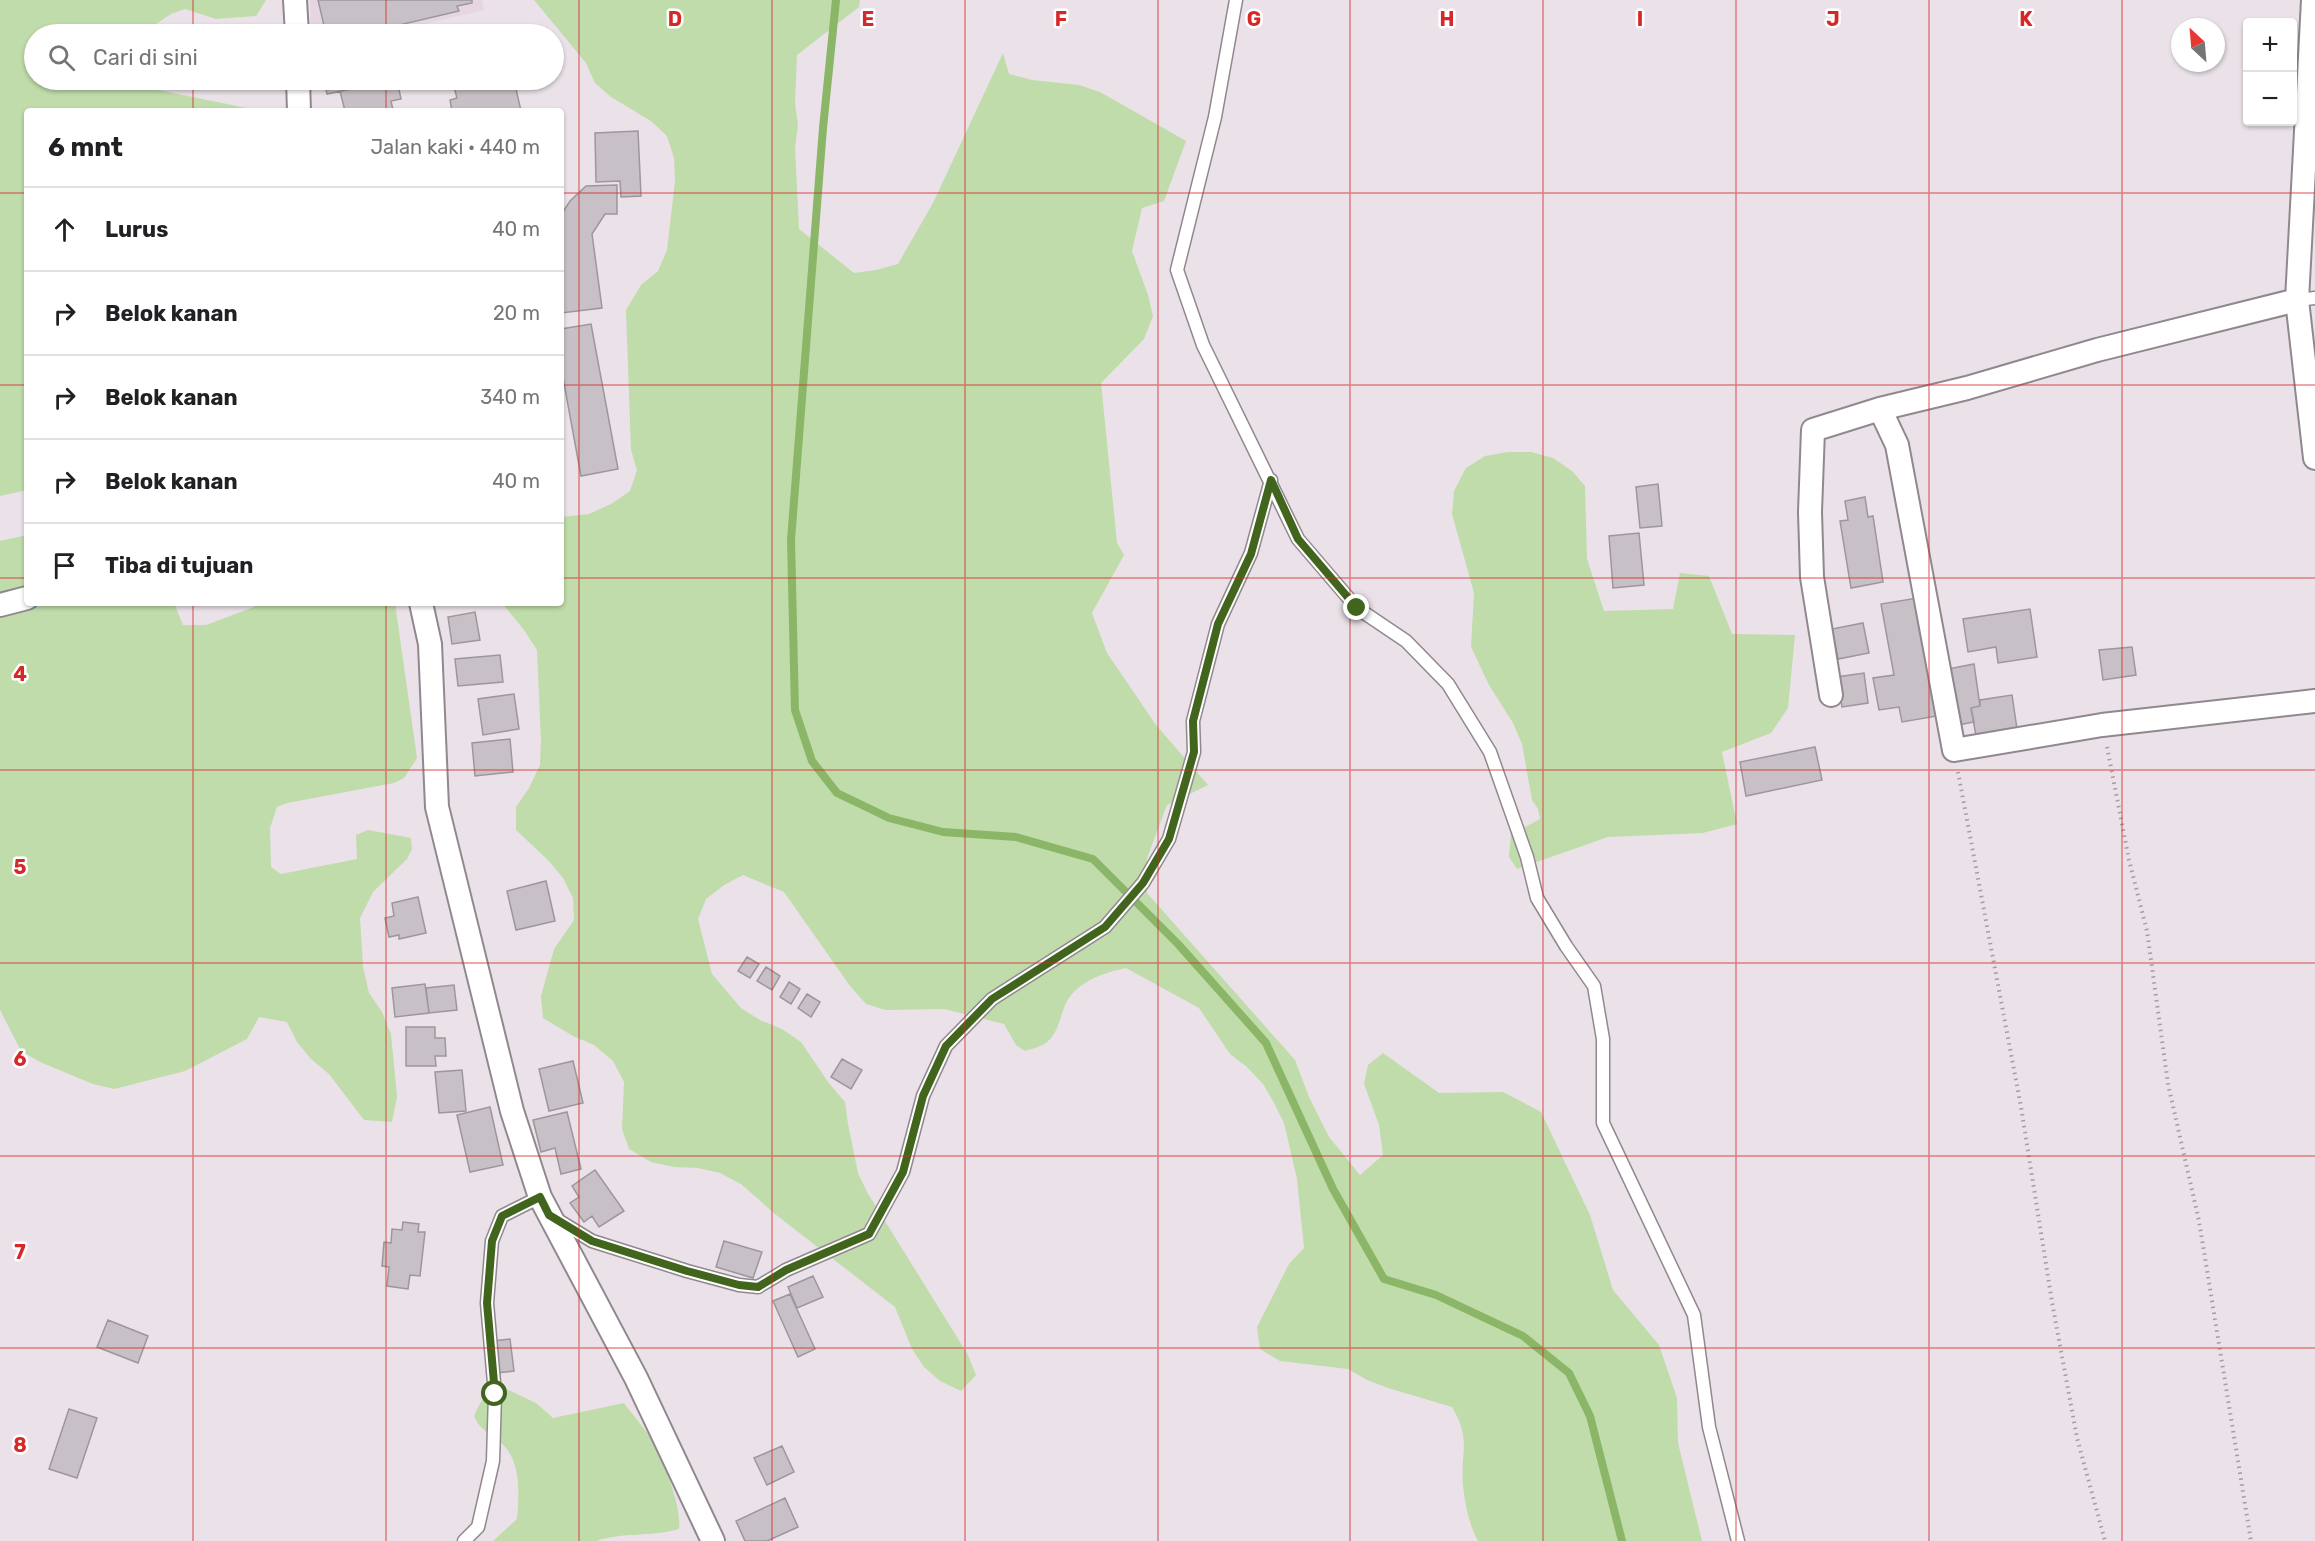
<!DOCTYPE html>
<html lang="id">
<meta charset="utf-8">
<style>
:root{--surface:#fff;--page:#f2f2f2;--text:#202124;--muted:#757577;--line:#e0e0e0}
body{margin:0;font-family:Rubik,sans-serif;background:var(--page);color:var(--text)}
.controls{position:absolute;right:18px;top:18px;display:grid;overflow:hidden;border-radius:6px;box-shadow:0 2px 4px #0004}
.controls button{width:54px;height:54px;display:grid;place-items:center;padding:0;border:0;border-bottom:2px solid var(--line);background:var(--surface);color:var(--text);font:30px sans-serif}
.compass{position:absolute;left:2171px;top:18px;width:54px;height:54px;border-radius:50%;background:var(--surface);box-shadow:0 2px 4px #0004;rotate:334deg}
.stop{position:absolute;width:18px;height:18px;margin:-14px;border:4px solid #42651e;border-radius:50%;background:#fff}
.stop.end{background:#42651e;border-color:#fff;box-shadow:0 2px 6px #0008}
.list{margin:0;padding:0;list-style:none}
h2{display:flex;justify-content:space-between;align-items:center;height:78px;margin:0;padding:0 24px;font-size:26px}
h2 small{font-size:20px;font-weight:400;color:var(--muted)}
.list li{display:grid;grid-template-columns:39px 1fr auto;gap:18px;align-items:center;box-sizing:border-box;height:84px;padding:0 24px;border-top:2px solid var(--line)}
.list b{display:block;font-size:22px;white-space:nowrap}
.list em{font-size:20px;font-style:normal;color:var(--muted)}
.icon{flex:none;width:33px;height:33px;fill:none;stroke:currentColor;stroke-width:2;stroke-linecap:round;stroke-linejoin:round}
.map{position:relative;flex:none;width:2315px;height:1541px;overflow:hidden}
.search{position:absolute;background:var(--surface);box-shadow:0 2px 4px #0004;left:24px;top:24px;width:540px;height:66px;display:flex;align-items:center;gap:15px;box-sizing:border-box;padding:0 21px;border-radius:33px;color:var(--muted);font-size:22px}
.panel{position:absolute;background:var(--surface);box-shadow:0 2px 4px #0004;left:24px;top:108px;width:540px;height:498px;border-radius:6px}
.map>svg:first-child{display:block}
.built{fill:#e5d6e2}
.green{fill:#bfdcaa}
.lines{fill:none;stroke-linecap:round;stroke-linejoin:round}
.stream{stroke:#8bb667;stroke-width:8}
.building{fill:#c7c0c6;stroke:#9d969c;stroke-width:1.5}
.lane-casing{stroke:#90888e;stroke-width:15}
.street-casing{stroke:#90888e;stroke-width:26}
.path{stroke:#a49da2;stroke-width:4;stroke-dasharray:1.5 4.5;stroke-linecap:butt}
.lane{stroke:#fff;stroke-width:12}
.street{stroke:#fff;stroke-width:22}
.route{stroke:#42651e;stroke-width:8}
.grid{fill:none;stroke:#d62828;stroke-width:1.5;stroke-opacity:0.55}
.grid-label{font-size:20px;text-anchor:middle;font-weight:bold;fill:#d62828;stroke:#fff;stroke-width:5;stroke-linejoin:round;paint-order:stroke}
</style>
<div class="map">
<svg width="2315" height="1541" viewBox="0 0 2315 1541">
<rect width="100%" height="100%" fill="#eae2e8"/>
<!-- built -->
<path class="built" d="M 310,0 L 482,0 L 484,10 L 383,34 L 311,34 Z"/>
<!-- green -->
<path class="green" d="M 0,0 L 266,0 L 256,16 L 216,19 L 185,9 L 171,14 L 141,34 L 34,34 L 34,80 L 146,80 L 149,88 L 261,111 L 27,111 L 27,490 L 0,496 Z
M 534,0 L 860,0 L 859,7 L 797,55 L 795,103 L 798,125 L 795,148 L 799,229 L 854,273 L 876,270 L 898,264 L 933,203 L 1003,53 L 1009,74 L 1032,80 L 1079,85 L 1100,92 L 1186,141 L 1164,201 L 1142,208 L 1132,251 L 1148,295 L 1153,316 L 1144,339 L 1101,383 L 1117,543 L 1124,555 L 1092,613 L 1107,653 L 1156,725 L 1208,785 L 1167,805 L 1147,858 L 1147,893 L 1295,1060 L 1309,1097 L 1329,1137 L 1360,1175 L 1383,1155 L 1379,1125 L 1364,1084 L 1368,1065 L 1383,1053 L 1439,1093 L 1503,1092 L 1541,1112 L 1590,1215 L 1613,1290 L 1659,1345 L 1677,1398 L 1678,1443 L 1702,1541 L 1478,1541 C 1469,1525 1465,1504 1463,1486 C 1460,1452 1472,1441 1452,1407 L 1388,1388 L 1367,1380 L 1348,1369 L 1280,1361 L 1260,1349 L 1257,1327 L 1289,1264 L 1304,1248 L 1297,1179 L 1284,1123 L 1274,1103 L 1263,1084 L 1247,1067 L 1230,1054 L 1199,1008 L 1126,968 C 1104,973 1080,980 1067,1001 C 1060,1014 1059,1033 1047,1042 C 1041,1047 1031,1049 1025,1051 L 1016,1045 L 1004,1024 L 944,1009 L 886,1010 L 866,1004 L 850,986 L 784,892 L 743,875 L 724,885 L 706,899 L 698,919 L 712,974 L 741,1008 L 760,1020 L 782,1029 L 801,1042 L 828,1082 L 845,1102 L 848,1124 L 858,1173 L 867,1192 L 968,1355 L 976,1375 L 961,1391 L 940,1381 L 924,1367 L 912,1349 L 895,1307 L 775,1214 L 741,1184 L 720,1173 L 698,1168 L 674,1167 L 651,1162 L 629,1149 L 622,1129 L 624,1082 L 613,1061 L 594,1045 L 573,1036 L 543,1018 L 541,996 L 554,949 L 574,920 L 573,898 L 563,878 L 549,861 L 516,830 L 516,807 L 529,788 L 540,765 L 541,741 L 537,650 L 524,630 L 502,603 L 561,603 L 561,517 L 589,514 L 611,504 L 630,491 L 637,470 L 631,450 L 626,310 L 641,285 L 658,271 L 667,250 L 675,181 L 674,158 L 667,136 L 651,121 L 611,97 L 595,83 L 586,63 Z
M 1508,452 L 1531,452 L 1553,458 L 1572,471 L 1585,486 L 1587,559 L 1604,611 L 1673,609 L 1680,573 L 1709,576 L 1732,634 L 1795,635 L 1788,708 L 1771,733 L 1722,752 L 1737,824 L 1703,833 L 1608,837 L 1517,869 L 1509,857 L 1511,835 L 1540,819 L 1538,809 L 1532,800 L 1522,744 L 1513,723 L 1489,685 L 1471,647 L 1474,593 L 1452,514 L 1454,491 L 1466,468 L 1485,456 Z
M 27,535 L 27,603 L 174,603 L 183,625 L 206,625 L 254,607 L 255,603 L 395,603 L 417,758 L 404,778 L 394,783 L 287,803 L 277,807 L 270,828 L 271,867 L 281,874 L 357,859 L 356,835 L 368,830 L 411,838 L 412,849 L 407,859 L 373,892 L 360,918 L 363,967 L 369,993 L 382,1012 L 391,1034 L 397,1097 L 392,1122 L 364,1120 L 329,1074 L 311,1059 L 297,1042 L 287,1022 L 259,1017 L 247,1039 L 185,1071 L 114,1089 L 93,1084 L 40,1062 L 21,1051 L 0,1010 L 0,541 Z
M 502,1387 L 536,1403 L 553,1418 L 624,1403 C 634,1417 647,1430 654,1445 C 665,1464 682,1508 679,1529 C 652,1537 622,1532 596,1541 L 493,1541 L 517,1519 C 519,1494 522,1460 500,1442 C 489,1433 480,1430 474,1416 C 481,1401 485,1391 502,1387 Z"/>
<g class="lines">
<!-- stream -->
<path class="stream" d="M 836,0 L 823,128 L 791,540 L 795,710 L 812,761 L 837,793 L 889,818 L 943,832 L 1016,837 L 1093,859 L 1178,944 L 1266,1043 L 1333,1189 L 1384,1279 L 1436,1295 L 1523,1336 L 1569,1373 L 1590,1416 L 1622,1541"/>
</g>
<!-- building -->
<path class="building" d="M 318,0 L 472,0 L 472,3 L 457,6 L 459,11 L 361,34 L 326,34 Z
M 447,29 L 448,34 L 428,34 Z
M 324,80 L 394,80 L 327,94 Z
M 397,80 L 401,99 L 391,101 L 393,110 L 356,111 L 355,109 L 345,111 L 340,91 Z
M 461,80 L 514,80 L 521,111 L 452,111 L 450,100 L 457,98 L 454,87 L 462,85 Z
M 638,131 L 641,196 L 621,197 L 620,181 L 596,182 L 595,133 Z
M 617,185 L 617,214 L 605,214 L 592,234 L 602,308 L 561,313 L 561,215 L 570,201 L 586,186 Z
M 591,324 L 618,469 L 581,476 L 561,367 L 561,329 Z
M 1658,484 L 1662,526 L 1640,528 L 1636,487 Z
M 1865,497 L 1868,517 L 1873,516 L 1883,582 L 1851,588 L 1840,521 L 1848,520 L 1845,501 Z
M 1639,533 L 1644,585 L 1613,588 L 1609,536 Z
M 1917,598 L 1937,716 L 1902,722 L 1899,707 L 1879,710 L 1873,678 L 1894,675 L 1881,604 Z
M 2030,609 L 2037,657 L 1998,663 L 1996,647 L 1968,652 L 1963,619 Z
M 475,612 L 480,640 L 452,644 L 448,617 Z
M 1863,623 L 1869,653 L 1838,659 L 1832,629 Z
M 2132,647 L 2136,675 L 2103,680 L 2099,650 Z
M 500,655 L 503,682 L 458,686 L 455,659 Z
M 1974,664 L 1980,706 L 1971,708 L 1974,722 L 1958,725 L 1948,669 Z
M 1864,673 L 1868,703 L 1842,707 L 1837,677 Z
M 514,694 L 519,729 L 483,735 L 478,699 Z
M 2012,695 L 2017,729 L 1976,736 L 1971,708 L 1980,706 L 1980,700 Z
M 510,739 L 513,772 L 475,776 L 472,743 Z
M 1815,747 L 1822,780 L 1746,796 L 1740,762 Z
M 546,881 L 555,921 L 516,930 L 507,891 Z
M 418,897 L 426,933 L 399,939 L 399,935 L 389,937 L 385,918 L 394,916 L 392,903 Z
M 747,957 L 759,964 L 750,978 L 738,971 Z
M 766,967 L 780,976 L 772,990 L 757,981 Z
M 789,982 L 800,989 L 791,1004 L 780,997 Z
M 425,984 L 429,1013 L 395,1017 L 392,988 Z
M 454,985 L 457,1010 L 429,1013 L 426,988 Z
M 807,994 L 820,1002 L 811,1017 L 798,1008 Z
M 406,1027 L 435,1027 L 435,1038 L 445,1038 L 446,1056 L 435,1056 L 436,1066 L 406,1066 Z
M 842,1059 L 862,1070 L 851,1089 L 831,1077 Z
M 573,1061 L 583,1103 L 549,1111 L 539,1069 Z
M 462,1070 L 466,1111 L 439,1113 L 435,1072 Z
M 490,1107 L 503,1165 L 470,1172 L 457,1115 Z
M 567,1112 L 581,1169 L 561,1174 L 555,1148 L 541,1152 L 533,1120 Z
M 595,1170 L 624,1211 L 599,1227 L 592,1216 L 584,1222 L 570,1203 L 579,1197 L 572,1186 Z
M 403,1222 L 419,1224 L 418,1232 L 425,1232 L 420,1276 L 410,1275 L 408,1289 L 387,1286 L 389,1267 L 382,1266 L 384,1242 L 391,1243 L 392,1229 L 402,1230 Z
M 724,1241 L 762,1252 L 753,1278 L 716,1267 Z
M 813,1276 L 823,1297 L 797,1308 L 788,1287 Z
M 790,1294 L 815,1349 L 798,1357 L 773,1301 Z
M 108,1320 L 148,1336 L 138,1363 L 97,1347 Z
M 510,1339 L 514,1371 L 497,1373 L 493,1341 Z
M 69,1409 L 97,1418 L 77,1478 L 49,1469 Z
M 782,1446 L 794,1472 L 767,1485 L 754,1458 Z
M 785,1498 L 798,1527 L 767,1541 L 745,1541 L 736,1521 Z"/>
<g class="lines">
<defs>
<path id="lane" d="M 1236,0 L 1215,117 L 1177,270 L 1203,345 L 1298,539 L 1357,608 L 1406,641 L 1448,684 L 1490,752 L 1527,857 L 1537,898 L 1566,946 L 1594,986 L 1603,1039 L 1603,1123 L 1694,1315 L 1709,1427 L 1738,1541
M 2297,300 L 2315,298
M 556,1219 L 592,1241 L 687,1271 L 739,1285 L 758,1287 L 786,1270 L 869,1234 L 903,1172 L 923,1096 L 946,1046 L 992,999 L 1105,927 L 1143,883 L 1169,839 L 1194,752 L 1193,721 L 1218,624 L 1251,553 L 1271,480
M 464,1541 L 478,1527 L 493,1461 L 495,1394 L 487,1303 L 492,1241 L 502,1216 L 540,1197"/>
<path id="street" d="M 295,0 L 297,34
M 2313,0 L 2297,300 L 2315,458
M 298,80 L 299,111
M 1880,409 L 1897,445 L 1954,750 L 2102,725 L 2315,701
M 421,603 L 430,644 L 437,807 L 512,1111 L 540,1197 L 636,1378 L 713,1541
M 0,605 L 27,598
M 1831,695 L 1812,577 L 1810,512 L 1813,430 L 1880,409 L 1967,388 L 2097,350 L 2297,300"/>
</defs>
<!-- lane casing -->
<use href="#lane" class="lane-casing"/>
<!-- street casing -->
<use href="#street" class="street-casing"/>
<!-- path -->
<path class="path" d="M 2107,747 L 2129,860 L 2147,931 L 2168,1084 L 2199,1221 L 2251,1541
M 1958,772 L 2021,1107 L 2052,1302 L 2077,1438 L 2105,1541"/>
<!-- lane -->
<use href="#lane" class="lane"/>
<!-- street -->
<use href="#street" class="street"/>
</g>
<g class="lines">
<!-- route -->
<path class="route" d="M 495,1394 L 487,1303 L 492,1241 L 502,1216 L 540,1197 L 549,1215 L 592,1241 L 687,1271 L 739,1285 L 758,1287 L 786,1270 L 869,1234 L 903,1172 L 923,1096 L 946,1046 L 992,999 L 1105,927 L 1143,883 L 1169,839 L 1194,752 L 1193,721 L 1218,624 L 1251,554 L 1271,480 L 1298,539 L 1357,608"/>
</g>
<!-- grid -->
<path class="grid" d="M 193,0 L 193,34M 386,0 L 386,34M 579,0 L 579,1541M 772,0 L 772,1541M 965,0 L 965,1541M 1158,0 L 1158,1541M 1350,0 L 1350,1541M 1543,0 L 1543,1541M 1736,0 L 1736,1541M 1929,0 L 1929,1541M 2122,0 L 2122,1541M 193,80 L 193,111M 386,80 L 386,111M 0,193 L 27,193M 561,193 L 2315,193M 0,385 L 27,385M 561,385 L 2315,385M 0,578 L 27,578M 561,578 L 2315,578M 193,603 L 193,1541M 386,603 L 386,1541M 0,770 L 2315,770M 0,963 L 2315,963M 0,1156 L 2315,1156M 0,1348 L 2315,1348"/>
<g class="grid-label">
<text x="675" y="26">D</text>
<text x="868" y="26">E</text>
<text x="1061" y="26">F</text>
<text x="1254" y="26">G</text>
<text x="1447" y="26">H</text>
<text x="1640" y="26">I</text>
<text x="1833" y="26">J</text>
<text x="2026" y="26">K</text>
<text x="20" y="681">4</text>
<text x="20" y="874">5</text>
<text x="20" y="1066">6</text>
<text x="20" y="1259">7</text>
<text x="20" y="1452">8</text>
</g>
</svg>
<div class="controls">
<button>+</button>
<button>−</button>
</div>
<svg class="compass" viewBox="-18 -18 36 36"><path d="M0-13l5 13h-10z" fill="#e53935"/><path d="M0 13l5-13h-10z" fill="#757577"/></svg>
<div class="stop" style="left:495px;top:1394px"></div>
<div class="stop end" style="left:1357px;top:608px"></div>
<div class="search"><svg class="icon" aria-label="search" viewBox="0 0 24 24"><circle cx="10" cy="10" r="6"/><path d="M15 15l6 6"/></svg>Cari di sini</div>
<section class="panel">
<h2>6 mnt<small>Jalan kaki · 440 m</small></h2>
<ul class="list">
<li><svg class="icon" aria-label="ahead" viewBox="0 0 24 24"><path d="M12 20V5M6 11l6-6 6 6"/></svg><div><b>Lurus</b></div><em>40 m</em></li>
<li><svg class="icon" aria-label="right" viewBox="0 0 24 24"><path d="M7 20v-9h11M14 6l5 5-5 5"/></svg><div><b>Belok kanan</b></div><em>20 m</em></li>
<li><svg class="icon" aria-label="right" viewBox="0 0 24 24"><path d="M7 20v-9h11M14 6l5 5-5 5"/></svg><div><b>Belok kanan</b></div><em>340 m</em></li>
<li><svg class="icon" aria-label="right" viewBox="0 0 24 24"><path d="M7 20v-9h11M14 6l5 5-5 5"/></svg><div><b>Belok kanan</b></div><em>40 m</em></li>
<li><svg class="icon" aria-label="arrive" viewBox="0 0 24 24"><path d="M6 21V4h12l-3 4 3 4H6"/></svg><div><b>Tiba di tujuan</b></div></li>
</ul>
</section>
</div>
